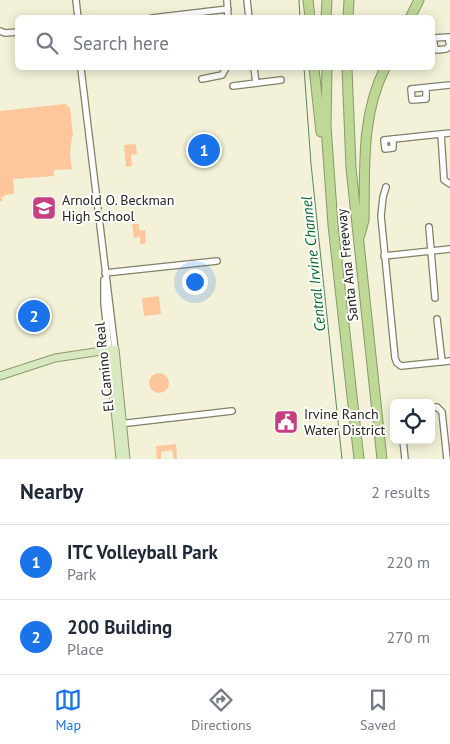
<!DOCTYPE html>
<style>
:root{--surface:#fff;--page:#f2f2f3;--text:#1f2937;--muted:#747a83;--line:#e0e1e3;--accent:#1a73e8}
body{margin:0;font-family:"PT Sans",sans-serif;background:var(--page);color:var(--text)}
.controls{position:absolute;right:15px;bottom:15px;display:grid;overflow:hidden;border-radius:8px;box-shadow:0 2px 12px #0003}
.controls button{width:45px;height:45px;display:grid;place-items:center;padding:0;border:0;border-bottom:1px solid var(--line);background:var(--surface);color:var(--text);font:25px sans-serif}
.you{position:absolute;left:194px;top:281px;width:18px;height:18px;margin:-12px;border:4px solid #fff;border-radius:50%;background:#1a73e8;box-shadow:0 0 0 8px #1a73e833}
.badge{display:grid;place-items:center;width:32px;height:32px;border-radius:50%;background:var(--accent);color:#fff;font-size:16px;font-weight:700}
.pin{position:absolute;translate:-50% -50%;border:2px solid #fff;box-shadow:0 1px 5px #0006}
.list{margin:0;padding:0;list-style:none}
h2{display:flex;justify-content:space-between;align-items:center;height:65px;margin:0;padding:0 20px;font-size:21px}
h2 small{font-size:16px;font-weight:400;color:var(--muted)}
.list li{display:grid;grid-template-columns:32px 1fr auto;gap:15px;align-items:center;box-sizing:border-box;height:75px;padding:0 20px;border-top:1px solid var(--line)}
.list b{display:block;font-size:19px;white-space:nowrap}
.list p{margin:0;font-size:16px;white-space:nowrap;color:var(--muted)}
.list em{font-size:16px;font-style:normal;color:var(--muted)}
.icon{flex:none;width:28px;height:28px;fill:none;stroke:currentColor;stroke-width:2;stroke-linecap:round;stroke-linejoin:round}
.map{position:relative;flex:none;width:450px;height:459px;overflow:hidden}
.search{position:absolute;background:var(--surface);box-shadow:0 2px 12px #0003;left:15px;right:15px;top:15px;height:55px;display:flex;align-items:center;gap:12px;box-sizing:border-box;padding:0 18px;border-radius:8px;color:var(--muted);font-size:19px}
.sheet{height:215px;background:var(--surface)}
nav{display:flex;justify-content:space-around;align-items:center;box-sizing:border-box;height:70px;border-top:1px solid var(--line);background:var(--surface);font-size:14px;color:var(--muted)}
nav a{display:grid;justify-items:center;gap:2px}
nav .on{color:var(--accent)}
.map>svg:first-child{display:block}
.green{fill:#fec79b}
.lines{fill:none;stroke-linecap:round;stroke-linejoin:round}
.stream{stroke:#5a885e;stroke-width:1}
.minor-casing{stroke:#818068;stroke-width:8}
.major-casing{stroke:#89996b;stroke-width:9}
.highway-casing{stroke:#89996b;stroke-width:11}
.minor{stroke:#fff;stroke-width:5.5}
.major{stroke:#d8e8c0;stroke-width:7}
.highway{stroke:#bed896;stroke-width:9}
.labels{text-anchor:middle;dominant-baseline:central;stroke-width:4;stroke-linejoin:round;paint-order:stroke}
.poi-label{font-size:14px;fill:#26251c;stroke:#fff;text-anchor:start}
.street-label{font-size:14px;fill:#26251c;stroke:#fff}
.water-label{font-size:15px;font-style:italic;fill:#006b26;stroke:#fff}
</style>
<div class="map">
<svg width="450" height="459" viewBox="0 0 450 459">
<rect width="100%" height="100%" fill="#f3f1d7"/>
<!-- green -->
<path class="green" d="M 65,104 L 70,108 L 73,136 L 72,136 L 70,154 L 72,169 L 54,170 L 54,176 L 13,179 L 14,194 L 5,195 L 5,196 L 2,197 L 2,201 L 0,201 L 0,111 Z
M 213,137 L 215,160 L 195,162 L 192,139 Z
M 136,144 L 137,154 L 131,155 L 132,166 L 126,167 L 124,145 Z
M 132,224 L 139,224 L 139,230 L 145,230 L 146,243 L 140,244 L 140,237 L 134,238 Z
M 159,296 L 161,314 L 144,316 L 142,298 Z
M149 383a10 10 0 1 1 20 0a10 10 0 1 1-20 0Z
M 176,444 L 177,459 L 174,459 L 172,450 L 161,452 L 161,459 L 157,459 L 156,446 Z"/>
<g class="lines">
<!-- stream -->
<path class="stream" d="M 299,0 L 300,18
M 304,68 L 311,164 L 342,459"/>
<defs>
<path id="minor" d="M 76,0 L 78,18
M 227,0 L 228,18
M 247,0 L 249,18
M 152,18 L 228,9
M 0,31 L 5,33 L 18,32
M 448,37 L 450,46 L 446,49 L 437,50 L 435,48 L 433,38 L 450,37
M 254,68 L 256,83
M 81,69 L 115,349
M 202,79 L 222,75 L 226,68
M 233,86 L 281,80
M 426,88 L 426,99 L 412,100 L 411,89 L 450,85
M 441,134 L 444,180 L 450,184
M 393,139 L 393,148 L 385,149 L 384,140 L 450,133
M 386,187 L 383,197 L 381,216 L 395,358 L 397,363 L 401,366 L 450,361
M 429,227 L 435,298
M 384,256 L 450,249
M 105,273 L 217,261
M 104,280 L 104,303 L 109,349
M 437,319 L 442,362
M 431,408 L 437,407 L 442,412 L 447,459
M 119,424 L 232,411
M 403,440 L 405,459"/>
<path id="major" d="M 109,349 L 120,459
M 0,376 L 55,358 L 115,349 L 126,459"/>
<path id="highway" d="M 308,0 L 310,18
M 326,18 L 327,0
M 348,18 L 349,0
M 410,18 L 419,0
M 314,68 L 321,132
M 327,68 L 326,126 L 333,225 L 359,459
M 347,68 L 351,168 L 382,459
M 360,235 L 364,220 C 365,168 361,115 385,68"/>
</defs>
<!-- minor casing -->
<use href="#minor" class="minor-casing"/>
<!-- major casing -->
<use href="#major" class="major-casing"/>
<!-- highway casing -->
<use href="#highway" class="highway-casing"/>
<!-- minor -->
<use href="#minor" class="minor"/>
<!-- major -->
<use href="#major" class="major"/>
<!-- highway -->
<use href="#highway" class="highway"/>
</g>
<!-- icons -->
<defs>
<symbol id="school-square" viewBox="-11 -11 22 22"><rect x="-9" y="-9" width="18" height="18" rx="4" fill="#c64081" stroke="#fff"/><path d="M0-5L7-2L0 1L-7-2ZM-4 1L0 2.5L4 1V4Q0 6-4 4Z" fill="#fff"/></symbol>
<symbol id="civic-square" viewBox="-11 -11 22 22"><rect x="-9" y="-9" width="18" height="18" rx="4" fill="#c64081" stroke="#fff"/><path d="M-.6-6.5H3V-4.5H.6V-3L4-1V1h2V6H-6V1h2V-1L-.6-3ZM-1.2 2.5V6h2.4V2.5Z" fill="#fff"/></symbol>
</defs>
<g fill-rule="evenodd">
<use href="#school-square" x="30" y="194" width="28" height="28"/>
<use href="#civic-square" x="272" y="408" width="28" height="28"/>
</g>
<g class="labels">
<!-- poi labels -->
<g class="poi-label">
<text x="62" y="200">Arnold O. Beckman<tspan x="62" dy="16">High School</tspan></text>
<text x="304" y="414">Irvine Ranch<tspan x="304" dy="16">Water District</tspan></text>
</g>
<!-- street labels -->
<g class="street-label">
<text transform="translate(347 265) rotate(-96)">Santa Ana Freeway</text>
<text transform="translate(104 367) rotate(-96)">El Camino Real</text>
</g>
<!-- water labels -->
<g class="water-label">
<text transform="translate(313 264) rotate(-96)">Central Irvine Channel</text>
</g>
</g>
</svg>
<div class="controls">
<button><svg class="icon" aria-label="locate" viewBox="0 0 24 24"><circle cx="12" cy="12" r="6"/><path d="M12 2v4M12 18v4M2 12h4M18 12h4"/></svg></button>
</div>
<div class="you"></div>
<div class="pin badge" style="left:204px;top:150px">1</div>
<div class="pin badge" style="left:34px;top:316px">2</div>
<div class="search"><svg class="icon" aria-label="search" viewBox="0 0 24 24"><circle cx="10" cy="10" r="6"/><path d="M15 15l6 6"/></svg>Search here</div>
</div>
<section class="sheet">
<h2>Nearby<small>2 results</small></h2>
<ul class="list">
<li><span class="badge">1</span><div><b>ITC Volleyball Park</b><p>Park</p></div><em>220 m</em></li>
<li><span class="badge">2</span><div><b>200 Building</b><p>Place</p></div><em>270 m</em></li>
</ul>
</section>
<nav>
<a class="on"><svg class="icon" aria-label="map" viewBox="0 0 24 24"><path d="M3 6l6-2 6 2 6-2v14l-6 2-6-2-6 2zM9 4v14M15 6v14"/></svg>Map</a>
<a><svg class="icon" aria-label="directions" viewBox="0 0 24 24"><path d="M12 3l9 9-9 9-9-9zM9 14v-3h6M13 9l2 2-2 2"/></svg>Directions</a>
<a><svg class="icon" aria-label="saved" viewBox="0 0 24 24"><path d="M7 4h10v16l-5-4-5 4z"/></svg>Saved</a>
</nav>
